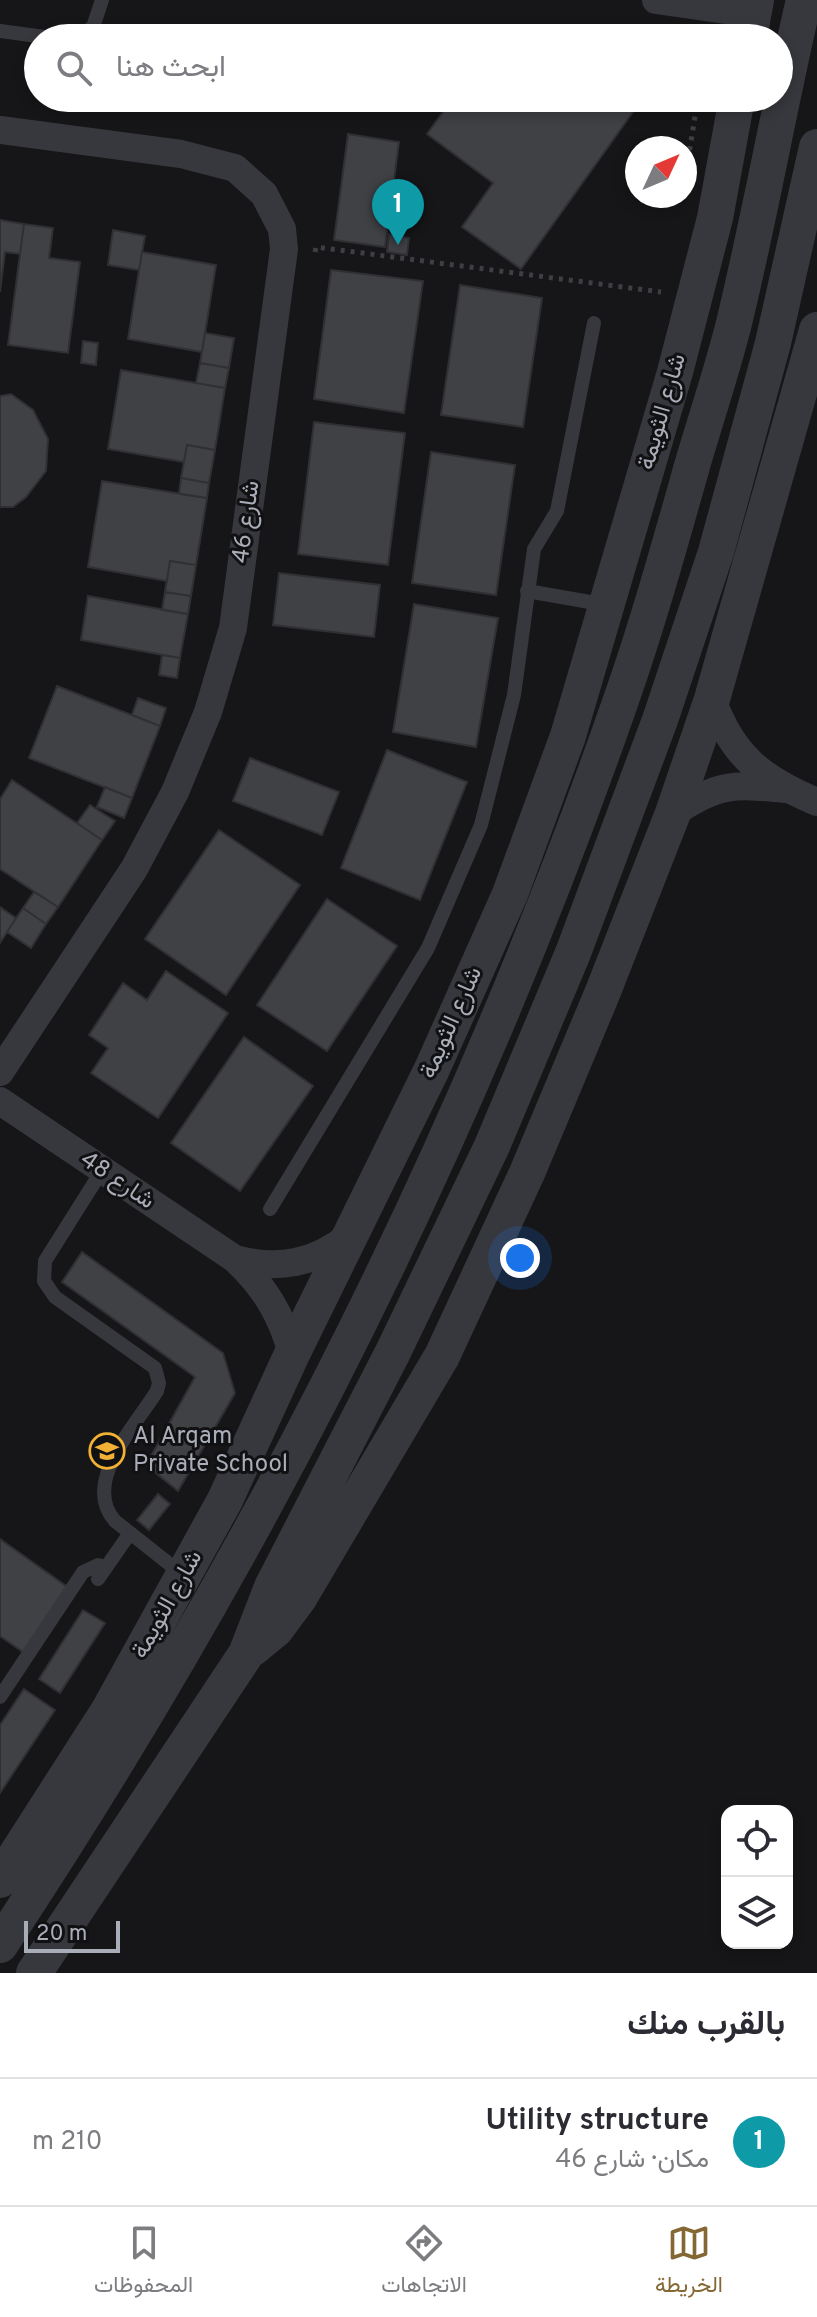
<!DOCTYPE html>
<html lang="ar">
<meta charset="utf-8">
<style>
:root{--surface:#fff;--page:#f2f2f3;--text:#2b2b33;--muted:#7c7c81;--line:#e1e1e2;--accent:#856733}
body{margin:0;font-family:Overpass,Vazirmatn,sans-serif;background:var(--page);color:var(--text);direction:rtl}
.controls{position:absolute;right:24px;bottom:24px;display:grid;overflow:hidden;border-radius:16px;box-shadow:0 4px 12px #0003}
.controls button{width:72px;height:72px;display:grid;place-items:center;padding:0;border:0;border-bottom:2px solid var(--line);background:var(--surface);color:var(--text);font:40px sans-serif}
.compass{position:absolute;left:625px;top:136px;width:72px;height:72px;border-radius:50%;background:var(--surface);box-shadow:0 4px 12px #0003;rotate:46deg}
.scale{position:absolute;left:24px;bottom:20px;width:96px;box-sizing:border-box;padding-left:8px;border:4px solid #a8adb8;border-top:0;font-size:22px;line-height:28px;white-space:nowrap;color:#a8adb8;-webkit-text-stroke:6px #111113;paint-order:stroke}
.you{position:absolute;left:520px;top:1258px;width:28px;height:28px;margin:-20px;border:6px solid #fff;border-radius:50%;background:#1a73e8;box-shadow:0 0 0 12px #1a73e833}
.badge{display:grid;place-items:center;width:52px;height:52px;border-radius:50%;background:var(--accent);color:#fff;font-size:26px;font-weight:700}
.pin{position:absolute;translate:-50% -66px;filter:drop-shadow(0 2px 4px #0008)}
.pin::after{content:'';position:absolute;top:42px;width:28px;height:24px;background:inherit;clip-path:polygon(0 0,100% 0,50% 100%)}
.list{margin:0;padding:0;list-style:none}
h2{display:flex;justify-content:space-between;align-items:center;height:104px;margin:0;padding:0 32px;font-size:34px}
h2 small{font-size:26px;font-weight:400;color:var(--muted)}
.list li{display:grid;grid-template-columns:52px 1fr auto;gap:24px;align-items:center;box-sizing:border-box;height:128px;padding:0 32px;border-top:2px solid var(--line)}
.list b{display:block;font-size:30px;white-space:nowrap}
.list p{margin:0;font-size:26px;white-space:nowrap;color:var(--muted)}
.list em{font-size:26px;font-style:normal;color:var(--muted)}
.icon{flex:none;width:44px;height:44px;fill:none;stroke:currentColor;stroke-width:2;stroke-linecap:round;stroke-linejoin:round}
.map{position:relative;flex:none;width:817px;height:1973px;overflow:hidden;direction:ltr}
.search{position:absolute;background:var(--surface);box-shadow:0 4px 12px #0003;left:24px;right:24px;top:24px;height:88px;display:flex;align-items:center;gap:20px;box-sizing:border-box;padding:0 28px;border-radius:44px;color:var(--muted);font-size:30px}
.sheet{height:232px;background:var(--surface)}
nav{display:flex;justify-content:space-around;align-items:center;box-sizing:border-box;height:112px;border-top:2px solid var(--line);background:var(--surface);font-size:22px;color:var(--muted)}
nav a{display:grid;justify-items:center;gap:4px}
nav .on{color:var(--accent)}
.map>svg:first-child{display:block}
.building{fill:#404145;stroke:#303034;stroke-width:2}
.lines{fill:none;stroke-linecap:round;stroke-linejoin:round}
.path{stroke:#3d3f44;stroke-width:5;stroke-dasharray:4 6;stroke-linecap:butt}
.service{stroke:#37383d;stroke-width:14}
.minor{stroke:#37383d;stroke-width:28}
.tertiary{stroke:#37383d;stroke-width:36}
.labels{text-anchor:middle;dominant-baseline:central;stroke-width:6;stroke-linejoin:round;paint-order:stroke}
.street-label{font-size:24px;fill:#a8adb8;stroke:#111113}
.poi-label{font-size:24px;fill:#a8adb8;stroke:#111113;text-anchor:start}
</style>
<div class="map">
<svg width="817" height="1973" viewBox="0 0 817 1973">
<rect width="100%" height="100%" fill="#161618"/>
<!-- building -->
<path class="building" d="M 502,29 L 514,38 L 496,38 Z
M 453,98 L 643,98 L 521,269 L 462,227 L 493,183 L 427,134 Z
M 348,134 L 399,142 L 385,247 L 334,240 Z
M 0,220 L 24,224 L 20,254 L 5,252 L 0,292 Z
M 24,224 L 53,228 L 49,258 L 80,262 L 68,353 L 8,345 Z
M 113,230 L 145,236 L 139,270 L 108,265 Z
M 389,234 L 409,238 L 407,255 L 387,252 Z
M 142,252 L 216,265 L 202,352 L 128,339 Z
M 331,270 L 423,281 L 404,413 L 314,399 Z
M 460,285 L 542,298 L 523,427 L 441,415 Z
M 205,333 L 234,338 L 229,368 L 200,363 Z
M 83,341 L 98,343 L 96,365 L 81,363 Z
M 200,363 L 229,368 L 225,388 L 196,383 Z
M 121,370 L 225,388 L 215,450 L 187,445 L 184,462 L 108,449 Z
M 11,394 L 33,410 L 48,439 L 46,471 L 26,497 L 13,507 L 0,507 L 0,396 Z
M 314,422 L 405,433 L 388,565 L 298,554 Z
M 187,445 L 215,450 L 209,483 L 181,478 Z
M 431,452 L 515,465 L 496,595 L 412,583 Z
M 181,478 L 209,483 L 207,498 L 179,494 Z
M 102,481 L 207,498 L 196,565 L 170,561 L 167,581 L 88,567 Z
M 170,561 L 196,565 L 191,596 L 165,592 Z
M 279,573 L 380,585 L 374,637 L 273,625 Z
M 165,592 L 191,596 L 188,614 L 162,610 Z
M 88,596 L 188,614 L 180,658 L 81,640 Z
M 414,604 L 498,618 L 476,747 L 393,732 Z
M 162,655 L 180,658 L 177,678 L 159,675 Z
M 57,686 L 160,726 L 132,798 L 29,758 Z
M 138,698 L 166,708 L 160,726 L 132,715 Z
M 387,750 L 467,782 L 420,900 L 341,868 Z
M 250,758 L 339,792 L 322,835 L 233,801 Z
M 12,780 L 102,840 L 58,907 L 0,869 L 0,799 Z
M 105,787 L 132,798 L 124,818 L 97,807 Z
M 90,805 L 115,821 L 102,840 L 77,823 Z
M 219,830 L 300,885 L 226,995 L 145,939 Z
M 34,892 L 58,907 L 46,924 L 23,908 Z
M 327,899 L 397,946 L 327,1051 L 257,1005 Z
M 0,907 L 16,918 L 0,943 Z
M 23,908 L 46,924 L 31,948 L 7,932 Z
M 166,971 L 228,1013 L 158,1118 L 91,1073 L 108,1048 L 89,1035 L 123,983 L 147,1000 Z
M 244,1037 L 313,1086 L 240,1191 L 171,1143 Z
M 82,1252 L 223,1353 L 235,1393 L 178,1491 L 146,1465 L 195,1377 L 62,1282 Z
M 158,1494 L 170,1504 L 149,1530 L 137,1520 Z
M 0,1539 L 69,1588 L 23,1652 L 0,1636 Z
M 83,1610 L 105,1623 L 60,1693 L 39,1679 Z
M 24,1689 L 55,1710 L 0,1793 L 0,1725 Z"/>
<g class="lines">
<!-- path -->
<path class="path" d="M 688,160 L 698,98
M 315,252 L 316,247 L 661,292"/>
<!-- service -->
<path class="service" d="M 0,31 L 52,38
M 76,38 L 93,27 L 102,0
M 527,591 L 607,605
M 101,1172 L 45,1261 L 44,1281 L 55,1297 L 155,1368 L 159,1383 L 157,1391 C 135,1426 81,1483 115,1521 L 182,1574
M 270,1209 L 428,948 L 481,825 L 514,695 L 534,549 L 557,511 L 594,323
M 98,1579 L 130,1533
M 0,1697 L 83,1572 L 98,1565 L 106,1567"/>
<!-- minor -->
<path class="minor" d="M 656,0 L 753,14
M 0,130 L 181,154 L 235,168 L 264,194 L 282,229 L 284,249 L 233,628 L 208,712 L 175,792 L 134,869 L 0,1072
M 712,699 C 732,756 762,779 817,802
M 673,813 C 721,783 730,784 785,789
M 0,1101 L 235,1259 C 264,1286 282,1315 292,1354
M 235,1259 C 278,1270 315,1264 350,1235"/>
<!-- tertiary -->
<path class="tertiary" d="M 749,38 L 756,0
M 253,1648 L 276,1629 L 299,1598 L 442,1356 L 527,1173 L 602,994 L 673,813 L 712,699 L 817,330
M 0,1880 L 109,1710 L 225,1500 L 292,1354 L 432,1069 L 510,894 L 568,736 L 675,372 L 715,218 L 737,98
M 0,1945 C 257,1557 468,1140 621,700 C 648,623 670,544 692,466 C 706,418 722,371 734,323 C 760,216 779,107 804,0
M 34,1973 L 246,1654 L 272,1587 L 393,1352 L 492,1146 L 573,953 L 660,720 L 716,552 L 773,343 L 817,147"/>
</g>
<!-- icons -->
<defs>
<symbol id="school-ring" viewBox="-11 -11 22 22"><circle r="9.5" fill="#111113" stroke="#f2b134" stroke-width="1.5"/><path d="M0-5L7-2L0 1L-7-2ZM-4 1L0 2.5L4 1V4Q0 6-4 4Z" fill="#f2b134"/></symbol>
</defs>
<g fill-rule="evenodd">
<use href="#school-ring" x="87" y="1431" width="40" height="40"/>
</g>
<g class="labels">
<!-- street labels -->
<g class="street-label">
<text transform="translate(663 412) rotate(-74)">شارع الثويمة</text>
<text transform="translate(247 522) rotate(-82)">شارع 46</text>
<text transform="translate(452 1023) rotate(-66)">شارع الثويمة</text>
<text transform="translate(117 1181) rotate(34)">شارع 48</text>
<text transform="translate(168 1605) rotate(-61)">شارع الثويمة</text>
</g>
<!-- poi labels -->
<g class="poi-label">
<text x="133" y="1437">Al Arqam<tspan x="133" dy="28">Private School</tspan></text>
</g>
</g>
</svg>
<div class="controls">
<button><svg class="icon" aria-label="locate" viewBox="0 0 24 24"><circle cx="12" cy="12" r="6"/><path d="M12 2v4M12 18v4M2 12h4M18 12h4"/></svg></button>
<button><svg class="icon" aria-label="layers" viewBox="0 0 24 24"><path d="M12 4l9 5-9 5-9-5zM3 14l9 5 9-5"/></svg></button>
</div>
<svg class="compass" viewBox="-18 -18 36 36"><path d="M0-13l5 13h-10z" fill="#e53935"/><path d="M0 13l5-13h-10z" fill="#7c7c81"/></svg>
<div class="scale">20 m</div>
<div class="you"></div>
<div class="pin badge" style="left:398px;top:245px;background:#0f9aa8">1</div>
<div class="search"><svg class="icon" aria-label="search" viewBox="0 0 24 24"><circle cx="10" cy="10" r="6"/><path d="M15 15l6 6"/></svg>ابحث هنا</div>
</div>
<section class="sheet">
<h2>بالقرب منك<small></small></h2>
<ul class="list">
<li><span class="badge" style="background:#0f9aa8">1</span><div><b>Utility structure</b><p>مكان · شارع 46</p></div><em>210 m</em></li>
</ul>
</section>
<nav>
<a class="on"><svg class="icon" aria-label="map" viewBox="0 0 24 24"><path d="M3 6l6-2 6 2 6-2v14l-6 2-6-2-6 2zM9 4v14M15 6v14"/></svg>الخريطة</a>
<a><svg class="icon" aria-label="directions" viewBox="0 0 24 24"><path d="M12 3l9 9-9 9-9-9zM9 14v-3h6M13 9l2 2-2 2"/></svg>الاتجاهات</a>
<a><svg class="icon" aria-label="saved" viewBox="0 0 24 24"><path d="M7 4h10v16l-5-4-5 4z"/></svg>المحفوظات</a>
</nav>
